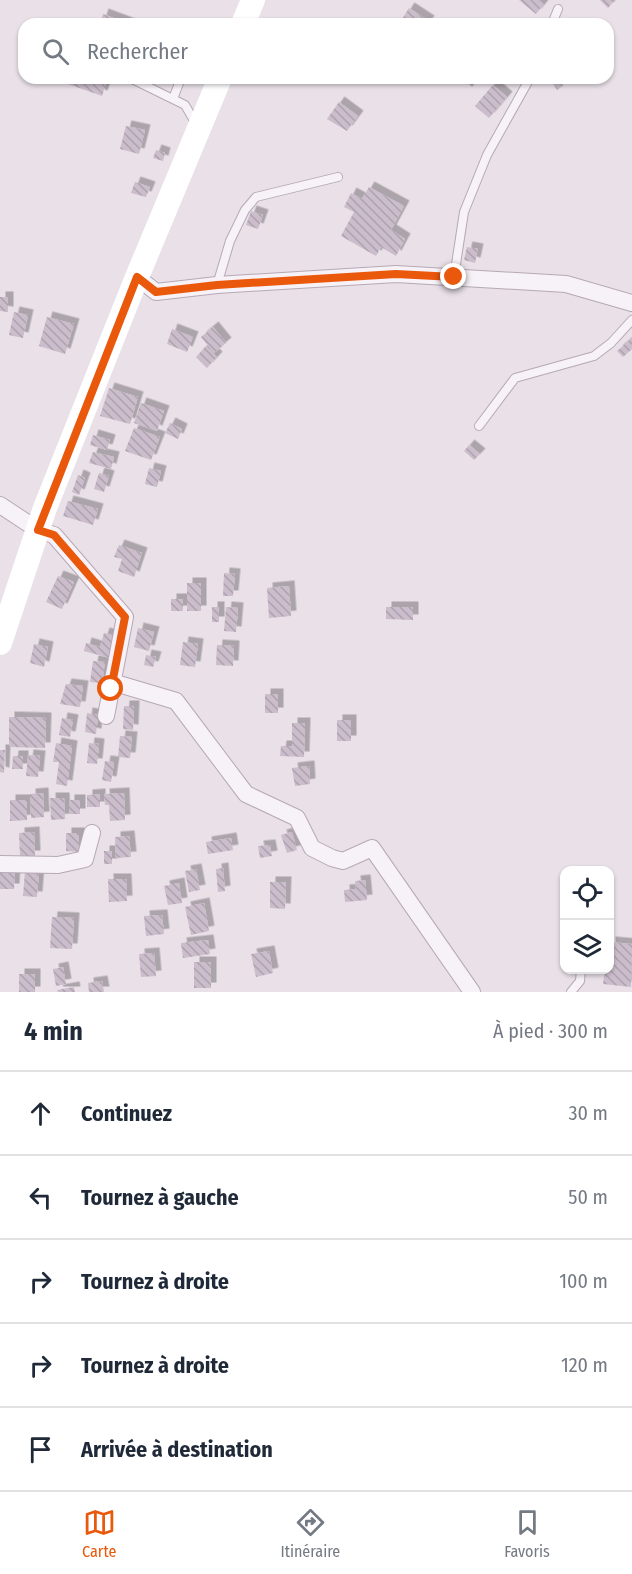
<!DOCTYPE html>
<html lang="fr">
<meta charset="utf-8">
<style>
:root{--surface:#fff;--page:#f6f6f7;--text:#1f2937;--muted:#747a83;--line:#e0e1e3;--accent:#ea580c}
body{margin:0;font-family:"Fira Sans Condensed",sans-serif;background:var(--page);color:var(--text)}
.controls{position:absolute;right:18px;bottom:18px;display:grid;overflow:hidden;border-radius:12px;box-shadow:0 2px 4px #0004}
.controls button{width:54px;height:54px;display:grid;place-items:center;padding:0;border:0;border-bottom:2px solid var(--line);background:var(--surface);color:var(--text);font:30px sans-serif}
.stop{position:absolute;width:18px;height:18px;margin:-14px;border:4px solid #ea580c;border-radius:50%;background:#fff}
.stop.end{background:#ea580c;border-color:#fff;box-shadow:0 2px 6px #0008}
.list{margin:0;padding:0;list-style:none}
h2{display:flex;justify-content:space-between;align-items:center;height:78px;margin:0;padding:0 24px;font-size:26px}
h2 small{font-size:20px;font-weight:400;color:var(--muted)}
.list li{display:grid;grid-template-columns:39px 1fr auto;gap:18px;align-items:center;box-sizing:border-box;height:84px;padding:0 24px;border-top:2px solid var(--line)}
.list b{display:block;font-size:22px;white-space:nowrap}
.list em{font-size:20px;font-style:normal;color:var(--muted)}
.icon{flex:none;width:33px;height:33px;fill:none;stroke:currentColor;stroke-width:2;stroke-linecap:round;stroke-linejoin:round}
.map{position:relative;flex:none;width:632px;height:992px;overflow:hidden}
.search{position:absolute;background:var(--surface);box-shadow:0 2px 4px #0004;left:18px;right:18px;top:18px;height:66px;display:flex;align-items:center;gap:15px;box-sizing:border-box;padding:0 21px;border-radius:18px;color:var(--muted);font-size:22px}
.sheet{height:498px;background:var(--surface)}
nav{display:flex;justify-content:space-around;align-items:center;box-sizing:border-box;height:84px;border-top:2px solid var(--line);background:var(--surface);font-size:16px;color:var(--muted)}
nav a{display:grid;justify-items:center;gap:3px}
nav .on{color:var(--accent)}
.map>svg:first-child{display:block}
.building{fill:url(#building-back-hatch);filter:url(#shadow)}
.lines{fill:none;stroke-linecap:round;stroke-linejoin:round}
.lane-casing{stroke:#b6a9b5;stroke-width:10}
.street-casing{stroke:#b6a9b5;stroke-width:18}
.lane{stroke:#f7f2f7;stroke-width:8}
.street{stroke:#f7f2f7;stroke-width:16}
.secondary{stroke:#fff;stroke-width:24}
.route{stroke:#ea580c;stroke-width:8}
</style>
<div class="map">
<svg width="632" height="992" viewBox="0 0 632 992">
<defs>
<pattern id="building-back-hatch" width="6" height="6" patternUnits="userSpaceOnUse" patternTransform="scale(1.5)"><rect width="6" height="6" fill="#cbbdcb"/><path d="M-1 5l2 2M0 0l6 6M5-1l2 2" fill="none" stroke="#afa2af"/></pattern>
<filter id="shadow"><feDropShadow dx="5.5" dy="-5.5" stdDeviation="0" flood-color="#0004"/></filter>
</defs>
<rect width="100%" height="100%" fill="#e9e0e8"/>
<!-- building -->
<path class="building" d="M 519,0 L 539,0 L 544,4 L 536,14 Z
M 600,0 L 615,0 L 608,8 Z
M 409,8 L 429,21 L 427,24 L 399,24 Z
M 103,14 L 130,24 L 100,24 Z
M 71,78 L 108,78 L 102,96 L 68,84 Z
M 462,78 L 479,78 L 472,87 Z
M 557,78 L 563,86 L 557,90 L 552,82 Z
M 493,85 L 507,97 L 489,118 L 475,106 Z
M 339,102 L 358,116 L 347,131 L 327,119 Z
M 126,126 L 145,130 L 139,154 L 120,149 Z
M 156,150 L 165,153 L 163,161 L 153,158 Z
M 135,182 L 150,187 L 146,197 L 131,193 Z
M 369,187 L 404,206 L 391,230 L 405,239 L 396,256 L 381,247 L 376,256 L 341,236 L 354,212 L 344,207 L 351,193 L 362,199 Z
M 251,211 L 263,215 L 258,229 L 246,225 Z
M 467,247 L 478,249 L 475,263 L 464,260 Z
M 0,297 L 8,297 L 8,312 L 0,311 Z
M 14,312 L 28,315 L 23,338 L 9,335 Z
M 47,317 L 74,324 L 65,354 L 39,346 Z
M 213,327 L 226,343 L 214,353 L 201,337 Z
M 172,329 L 193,337 L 187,352 L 167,344 Z
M 632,338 L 632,349 L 623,357 L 617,351 Z
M 206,346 L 217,357 L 207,368 L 196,357 Z
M 109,388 L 138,397 L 130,424 L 100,416 Z
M 141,403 L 164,411 L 157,431 L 134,423 Z
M 170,423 L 182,429 L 178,439 L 165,433 Z
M 134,428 L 160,437 L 151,460 L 125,451 Z
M 93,435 L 110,440 L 107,450 L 90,445 Z
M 469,445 L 480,454 L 474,460 L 464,451 Z
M 93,452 L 114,457 L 111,469 L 89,463 Z
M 149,468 L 161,471 L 157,487 L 145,484 Z
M 99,473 L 109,476 L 104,492 L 94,489 Z
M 78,475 L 85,478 L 79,495 L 72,492 Z
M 68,501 L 98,509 L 93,525 L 63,516 Z
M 119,545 L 142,553 L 134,577 L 118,571 L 122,559 L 114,557 Z
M 224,573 L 235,574 L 233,596 L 223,596 Z
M 58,576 L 74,582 L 62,609 L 46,602 Z
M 187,583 L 201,583 L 201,611 L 187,611 Z
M 289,586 L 291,616 L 269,618 L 267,588 Z
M 171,599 L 183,599 L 183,611 L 171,611 Z
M 212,607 L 219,607 L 219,622 L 212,622 Z
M 226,607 L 238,608 L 236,632 L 224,631 Z
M 386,607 L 413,607 L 413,620 L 386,619 Z
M 138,628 L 154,632 L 149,651 L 134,647 Z
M 104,633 L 116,636 L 110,658 L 84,651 L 86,643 L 100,647 Z
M 183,642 L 198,644 L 195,667 L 180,665 Z
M 34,644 L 48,647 L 44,667 L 30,663 Z
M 217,645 L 234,646 L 233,666 L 216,665 Z
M 146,655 L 156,657 L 153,667 L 144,665 Z
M 93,661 L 105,662 L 102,683 L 90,682 Z
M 66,684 L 83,686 L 80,707 L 60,704 Z
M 265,694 L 278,694 L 278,713 L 265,713 Z
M 124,706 L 134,706 L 133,730 L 123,729 Z
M 87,713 L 98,715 L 96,734 L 85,732 Z
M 9,717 L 46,718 L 45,748 L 9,747 Z
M 62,718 L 73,720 L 70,737 L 59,735 Z
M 337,720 L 351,720 L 351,741 L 337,741 Z
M 292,723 L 305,723 L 304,757 L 280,756 L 281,746 L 292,746 Z
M 120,736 L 132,737 L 130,758 L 118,757 Z
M 56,743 L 72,746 L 67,786 L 56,784 L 59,762 L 53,762 Z
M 89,743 L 99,744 L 97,764 L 87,763 Z
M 0,750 L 5,750 L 4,773 L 0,772 Z
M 28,755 L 40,756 L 38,777 L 26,776 Z
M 13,756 L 23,756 L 23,769 L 12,769 Z
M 105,761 L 114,762 L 111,782 L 102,780 Z
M 309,766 L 310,784 L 295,786 L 292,768 Z
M 43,793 L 44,817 L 31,818 L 30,794 Z
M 124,793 L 125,820 L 110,821 L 109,805 L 105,805 L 104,794 Z
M 100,794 L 100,807 L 87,807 L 87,795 Z
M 50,798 L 64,798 L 65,819 L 51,820 Z
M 10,800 L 27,800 L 27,820 L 10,821 Z
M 69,800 L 80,800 L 80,814 L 69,814 Z
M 34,832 L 35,856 L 20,856 L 19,833 Z
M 292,832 L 297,850 L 287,853 L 281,835 Z
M 66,833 L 79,833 L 79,852 L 66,851 Z
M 129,836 L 131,857 L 116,858 L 115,837 Z
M 231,838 L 233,850 L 208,854 L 206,842 Z
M 270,845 L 272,856 L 260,858 L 258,846 Z
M 104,851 L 112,851 L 112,864 L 104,864 Z
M 223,868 L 225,891 L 218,892 L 216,869 Z
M 196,869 L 200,890 L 189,892 L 185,871 Z
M 0,870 L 15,871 L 14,889 L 0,889 Z
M 25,871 L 39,871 L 37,897 L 23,896 Z
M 108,879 L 126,879 L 127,901 L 109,902 Z
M 365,880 L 367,900 L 345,902 L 344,890 L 356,889 L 355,881 Z
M 270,882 L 286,882 L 285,909 L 270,908 Z
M 179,883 L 182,903 L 168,905 L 164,886 Z
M 204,903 L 209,931 L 191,935 L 185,907 Z
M 162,915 L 164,934 L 146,936 L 144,916 Z
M 52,917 L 74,918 L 72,949 L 50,948 Z
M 208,940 L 210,954 L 183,958 L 181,943 Z
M 610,942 L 632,944 L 631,987 L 603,984 L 605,969 L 610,969 Z
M 269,951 L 273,973 L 256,977 L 251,954 Z
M 154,953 L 156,976 L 141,977 L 139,954 Z
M 194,962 L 211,962 L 211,988 L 194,988 Z
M 63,967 L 66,984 L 56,986 L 53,969 Z
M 19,974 L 35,974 L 35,992 L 19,992 Z
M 102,981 L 104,992 L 89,992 L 88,983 Z
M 74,987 L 75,992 L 58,992 L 57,990 Z"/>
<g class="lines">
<defs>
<path id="lane" d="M 552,24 L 558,9
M 130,78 L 185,105 L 196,124
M 173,99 L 181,78
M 454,277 L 464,212 L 487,155 L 530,78
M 217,285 L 230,241 L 245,210 L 256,197 L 338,177
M 479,426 L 515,378 L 594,356 L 611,343 L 632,320
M 571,992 L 580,981 L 581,969"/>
<path id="street" d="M 137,277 L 156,292 L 217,285 L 396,274 L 566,284 L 632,303
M 0,505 L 38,530 L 54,535 L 125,617 L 106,716
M 112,682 L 176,701 L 246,794 L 297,818 L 312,848 L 332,858 L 343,861 L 372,848 L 472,992
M 0,864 L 58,865 L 85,859 L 92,833"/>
</defs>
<!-- lane casing -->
<use href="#lane" class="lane-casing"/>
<!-- street casing -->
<use href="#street" class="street-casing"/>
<!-- lane -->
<use href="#lane" class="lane"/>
<!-- street -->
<use href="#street" class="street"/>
<!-- secondary -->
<path class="secondary" d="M 243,24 L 253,0
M 0,643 L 45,508 L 137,277 L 220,78"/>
</g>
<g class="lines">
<!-- route -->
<path class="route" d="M 111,689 L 125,617 L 54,535 L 38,530 L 137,277 L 156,292 L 217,285 L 396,274 L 454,277"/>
</g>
</svg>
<div class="controls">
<button><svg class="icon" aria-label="locate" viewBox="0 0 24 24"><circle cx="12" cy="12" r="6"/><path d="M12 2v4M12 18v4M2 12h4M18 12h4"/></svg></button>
<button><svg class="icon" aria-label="layers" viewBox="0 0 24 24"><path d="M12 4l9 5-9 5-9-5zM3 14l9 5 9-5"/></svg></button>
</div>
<div class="stop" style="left:111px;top:689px"></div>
<div class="stop end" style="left:454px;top:277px"></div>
<div class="search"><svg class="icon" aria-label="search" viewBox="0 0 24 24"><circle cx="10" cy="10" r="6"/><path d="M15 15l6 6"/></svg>Rechercher</div>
</div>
<section class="sheet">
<h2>4 min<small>À pied · 300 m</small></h2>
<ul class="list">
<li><svg class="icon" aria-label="ahead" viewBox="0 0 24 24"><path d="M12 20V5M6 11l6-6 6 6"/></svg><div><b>Continuez</b></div><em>30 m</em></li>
<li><svg class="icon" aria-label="left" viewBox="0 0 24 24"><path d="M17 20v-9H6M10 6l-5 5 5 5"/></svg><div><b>Tournez à gauche</b></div><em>50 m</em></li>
<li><svg class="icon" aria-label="right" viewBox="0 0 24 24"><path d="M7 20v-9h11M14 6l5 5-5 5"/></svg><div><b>Tournez à droite</b></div><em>100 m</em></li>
<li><svg class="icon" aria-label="right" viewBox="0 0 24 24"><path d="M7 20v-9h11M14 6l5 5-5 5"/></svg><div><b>Tournez à droite</b></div><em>120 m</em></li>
<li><svg class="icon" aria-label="arrive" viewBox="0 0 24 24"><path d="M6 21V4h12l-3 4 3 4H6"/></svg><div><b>Arrivée à destination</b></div></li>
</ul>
</section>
<nav>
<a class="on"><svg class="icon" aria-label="map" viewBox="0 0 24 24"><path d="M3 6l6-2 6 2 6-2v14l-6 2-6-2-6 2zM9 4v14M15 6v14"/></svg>Carte</a>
<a><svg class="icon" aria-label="directions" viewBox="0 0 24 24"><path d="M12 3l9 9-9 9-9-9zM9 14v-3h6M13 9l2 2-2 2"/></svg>Itinéraire</a>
<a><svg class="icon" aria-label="saved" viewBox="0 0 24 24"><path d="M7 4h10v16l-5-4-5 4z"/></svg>Favoris</a>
</nav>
